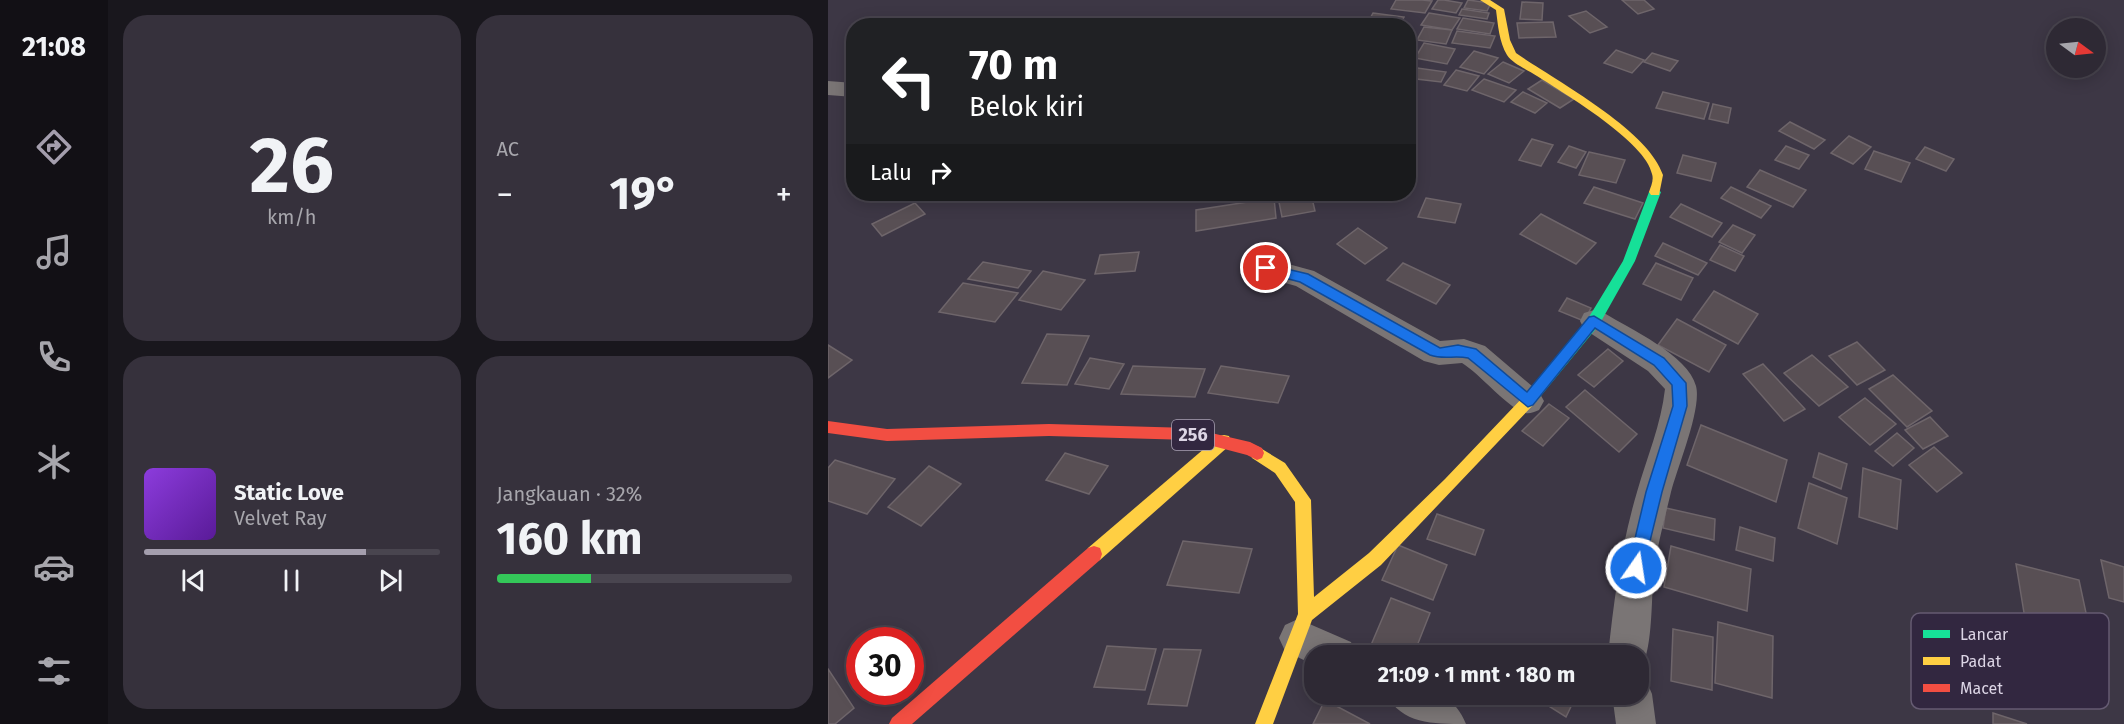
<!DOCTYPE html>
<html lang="id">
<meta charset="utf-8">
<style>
body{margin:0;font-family:"Fira Sans",sans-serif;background:#36313c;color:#f1f3f6;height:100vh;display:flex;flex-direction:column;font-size:22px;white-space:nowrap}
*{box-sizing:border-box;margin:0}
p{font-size:20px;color:#a7a6ac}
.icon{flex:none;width:33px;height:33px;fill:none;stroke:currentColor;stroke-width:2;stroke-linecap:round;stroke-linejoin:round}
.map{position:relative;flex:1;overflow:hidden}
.sheet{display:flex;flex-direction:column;gap:15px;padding:15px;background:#19171d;width:720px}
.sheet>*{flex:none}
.top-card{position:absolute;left:18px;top:18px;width:570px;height:183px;border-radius:24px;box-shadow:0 3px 15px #0003,0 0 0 2px #49454f;background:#202124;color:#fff;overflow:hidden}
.needle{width:39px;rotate:105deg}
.controls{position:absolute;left:1218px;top:18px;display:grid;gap:12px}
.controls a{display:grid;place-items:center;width:60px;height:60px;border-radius:50%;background:#2e2934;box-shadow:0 3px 15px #0003,0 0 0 2px #49454f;font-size:30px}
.speed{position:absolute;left:18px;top:627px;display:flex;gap:12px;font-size:30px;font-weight:700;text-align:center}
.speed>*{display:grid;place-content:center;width:78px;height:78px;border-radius:50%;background:#2e2934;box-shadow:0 3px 15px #0003,0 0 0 2px #49454f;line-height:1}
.speed .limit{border:9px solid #d22;background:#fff;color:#111}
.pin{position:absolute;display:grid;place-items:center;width:51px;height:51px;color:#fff;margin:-26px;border:3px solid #fff;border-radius:50%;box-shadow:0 2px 6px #0007}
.me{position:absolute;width:66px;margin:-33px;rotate:13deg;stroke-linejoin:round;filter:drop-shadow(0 0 4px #0008)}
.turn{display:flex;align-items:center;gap:21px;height:126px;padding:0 24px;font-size:27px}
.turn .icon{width:78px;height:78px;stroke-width:2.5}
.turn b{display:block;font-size:42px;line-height:51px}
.then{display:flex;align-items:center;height:57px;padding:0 24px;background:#0003;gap:12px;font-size:22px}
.big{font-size:45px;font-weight:700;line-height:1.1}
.sheet .card{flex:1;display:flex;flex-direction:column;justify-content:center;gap:9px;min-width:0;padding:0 21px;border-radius:24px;background:#36313c}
.sheet .dial{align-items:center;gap:0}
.dial b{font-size:78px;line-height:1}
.song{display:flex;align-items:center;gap:18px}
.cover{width:72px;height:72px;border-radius:9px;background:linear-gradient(135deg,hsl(270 70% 55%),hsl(270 70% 35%))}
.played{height:6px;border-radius:3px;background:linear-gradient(90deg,#a49ead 75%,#49454f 75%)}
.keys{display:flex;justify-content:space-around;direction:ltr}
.heat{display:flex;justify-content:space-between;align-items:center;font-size:33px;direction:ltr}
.charge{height:9px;border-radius:4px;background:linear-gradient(90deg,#34c759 32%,#49454f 0)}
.sheet .tiles{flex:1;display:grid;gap:15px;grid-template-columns:repeat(2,1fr)}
.trip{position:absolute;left:476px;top:645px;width:345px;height:60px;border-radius:24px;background:#2e2934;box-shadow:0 3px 15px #0003,0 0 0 2px #49454f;font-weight:700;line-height:60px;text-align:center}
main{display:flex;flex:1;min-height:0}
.tabs{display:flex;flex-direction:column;width:108px;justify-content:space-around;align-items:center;background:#121015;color:#a7a6ac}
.tabs .icon{width:42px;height:42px}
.tabs .active{color:#a49ead}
.tabs b{font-size:27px;color:#f1f3f6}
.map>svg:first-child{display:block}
.building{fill:#584f54;stroke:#6e656a;stroke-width:1.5}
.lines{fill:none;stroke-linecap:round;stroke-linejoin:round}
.street{fill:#7a7575;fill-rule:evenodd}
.fast{fill:#16e098;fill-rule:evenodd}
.slow{fill:#ffcf43;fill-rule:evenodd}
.jam{fill:#f24e42;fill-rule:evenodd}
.route{fill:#1a73e8;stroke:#114b97;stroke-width:1.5}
.labels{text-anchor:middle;stroke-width:5;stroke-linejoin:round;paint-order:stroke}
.shield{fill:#322740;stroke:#a9a1b4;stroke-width:1.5}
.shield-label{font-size:18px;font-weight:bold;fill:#dcd5e5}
.key{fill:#322740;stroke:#655b72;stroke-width:1.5}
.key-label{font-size:16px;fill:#dcd5e5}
</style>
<main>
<nav class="tabs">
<b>21:08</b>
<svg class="icon active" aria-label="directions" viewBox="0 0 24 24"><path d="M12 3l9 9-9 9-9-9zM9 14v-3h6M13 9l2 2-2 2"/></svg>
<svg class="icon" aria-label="music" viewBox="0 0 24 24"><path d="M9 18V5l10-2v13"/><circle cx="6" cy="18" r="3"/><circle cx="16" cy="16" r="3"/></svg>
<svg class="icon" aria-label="phone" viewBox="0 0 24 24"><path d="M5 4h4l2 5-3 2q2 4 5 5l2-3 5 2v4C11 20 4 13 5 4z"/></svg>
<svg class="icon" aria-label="climate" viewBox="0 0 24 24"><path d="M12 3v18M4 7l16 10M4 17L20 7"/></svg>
<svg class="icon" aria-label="car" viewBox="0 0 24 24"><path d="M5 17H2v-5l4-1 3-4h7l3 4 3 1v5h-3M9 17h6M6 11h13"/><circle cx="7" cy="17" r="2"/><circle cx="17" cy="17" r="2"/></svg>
<svg class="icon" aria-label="filters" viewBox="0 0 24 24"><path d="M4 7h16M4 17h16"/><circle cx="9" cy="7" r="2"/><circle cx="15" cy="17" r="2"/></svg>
</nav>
<section class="sheet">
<div class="tiles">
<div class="card dial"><b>26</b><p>km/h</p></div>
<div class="card"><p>AC</p>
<div class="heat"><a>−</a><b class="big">19°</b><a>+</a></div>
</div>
<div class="card">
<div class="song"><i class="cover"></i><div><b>Static Love</b><p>Velvet Ray</p></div></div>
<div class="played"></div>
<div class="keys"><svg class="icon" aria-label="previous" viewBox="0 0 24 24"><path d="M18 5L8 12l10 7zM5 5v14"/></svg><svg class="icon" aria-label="pause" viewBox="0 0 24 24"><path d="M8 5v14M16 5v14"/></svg><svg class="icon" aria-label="next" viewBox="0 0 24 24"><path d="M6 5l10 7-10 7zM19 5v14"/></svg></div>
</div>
<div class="card"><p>Jangkauan · 32%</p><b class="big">160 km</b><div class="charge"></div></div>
</div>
</section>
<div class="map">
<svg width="1296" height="724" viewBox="0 0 1296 724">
<rect width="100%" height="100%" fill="#3d3745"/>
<!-- building -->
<g class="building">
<path d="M568,0h26l10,1 -7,12 -34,-4z"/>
<path d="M610,0h6l18,3 -6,10 -24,-4z"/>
<path d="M640,0l23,3 -4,8 -23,-3z"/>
<path d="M794,0h22l10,9 -16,5z"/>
<path d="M694,2l21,1 -1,17 -22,-1z"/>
<path d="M634,9l27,4 -2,6 -28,-4z"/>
<path d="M758,11l21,16 -17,6 -21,-17z"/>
<path d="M545,13l31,4 -5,9h-33z"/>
<path d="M601,13l31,5 -8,12 -31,-5z"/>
<path d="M635,18l31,5 -4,11 -33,-5z"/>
<path d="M725,22l3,15 -37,1 -2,-15z"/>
<path d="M596,27l28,3 -6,14 -29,-4z"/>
<path d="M629,31l38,5 -5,12 -38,-5z"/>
<path d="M596,43l31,6 -8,15 -32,-6z"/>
<path d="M788,50l28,10 -12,13 -28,-10z"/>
<path d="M646,51l24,7 -14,16 -24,-7z"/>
<path d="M824,53l26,8 -8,10 -26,-9z"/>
<path d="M675,62l21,9 -15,12 -21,-9z"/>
<path d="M582,67l36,5 -5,10 -33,-4z"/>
<path d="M628,70l23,6 -12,15 -23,-6z"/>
<path d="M656,79l32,11 -12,12 -32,-12z"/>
<path d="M714,80l32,19 -14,9 -32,-19z"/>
<path d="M695,92l24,11 -12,10 -24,-11z"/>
<path d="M835,92l46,11 -5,16 -48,-11z"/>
<path d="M885,104l18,4 -3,15 -19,-4z"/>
<path d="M962,122l35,18 -11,9 -35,-18z"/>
<path d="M1021,136l22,11 -18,17 -22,-11z"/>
<path d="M704,139l21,6 -12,21 -22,-6z"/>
<path d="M741,146l17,6 -10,16 -18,-6z"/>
<path d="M958,146l23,9 -10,14 -24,-9z"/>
<path d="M1097,147l29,12 -8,12 -30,-12z"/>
<path d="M1046,151l36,12 -9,19 -36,-13z"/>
<path d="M761,152l36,8 -9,23 -37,-8z"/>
<path d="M855,155l33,8 -5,18 -34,-8z"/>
<path d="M932,170l46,20 -13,17 -46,-20z"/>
<path d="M766,187l49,16 -8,16 -51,-16z"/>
<path d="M903,187l40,19 -10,12 -40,-20z"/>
<path d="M467,194h16l4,17 -33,6 -4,-20z"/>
<path d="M446,198l2,20 -80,13v-21z"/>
<path d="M598,198l35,6 -6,19 -37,-6z"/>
<path d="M87,203l10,11 -43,22 -10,-12z"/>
<path d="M853,204l41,19 -10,14 -42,-20z"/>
<path d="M713,214l55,29 -20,21 -56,-30z"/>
<path d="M905,225l22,10 -13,18 -23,-11z"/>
<path d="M530,228l29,20 -22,16 -28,-20z"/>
<path d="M835,243l44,20 -9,12 -43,-19z"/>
<path d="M892,245l24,11 -9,15 -25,-11z"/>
<path d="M311,252l-4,19 -40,3 5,-19z"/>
<path d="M155,262l48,9 -13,17 -50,-9z"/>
<path d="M575,263l47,22 -14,19 -49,-24z"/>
<path d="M828,263l37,15 -12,22 -38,-16z"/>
<path d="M215,271l42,9 -24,30 -42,-10z"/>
<path d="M135,283l55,10 -23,29 -56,-10z"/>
<path d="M886,291l44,23 -20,30 -45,-24z"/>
<path d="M739,298l24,10 -7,13 -25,-10z"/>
<path d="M849,319l49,26 -17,27 -51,-27z"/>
<path d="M219,334l42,2 -22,49 -45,-2z"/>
<path d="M1029,342l28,28 -28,15 -28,-29z"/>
<path d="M0,345l24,15 -24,18z"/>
<path d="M780,349l15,12 -29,26 -16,-12z"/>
<path d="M984,355l36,32 -29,19 -35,-33z"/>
<path d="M262,358l34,6 -15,25 -34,-5z"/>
<path d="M935,364l42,45 -21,12 -41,-47z"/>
<path d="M305,366l72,3 -10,28 -74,-3z"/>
<path d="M393,366l68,10 -11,27 -70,-10z"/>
<path d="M1065,375l39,36 -25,16 -38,-38z"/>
<path d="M757,390l52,44 -18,18 -53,-45z"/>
<path d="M1037,398l31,26 -26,21 -31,-28z"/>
<path d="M721,404l20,14 -26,28 -21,-15z"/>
<path d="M1102,417l18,19 -25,13 -18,-19z"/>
<path d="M873,425l86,35 -11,42 -89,-37z"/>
<path d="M1069,433l17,15 -21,18 -18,-15z"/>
<path d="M1106,447l28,26 -25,19 -28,-27z"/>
<path d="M237,453l43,13 -19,28 -43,-14z"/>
<path d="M991,453l28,11 -6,25 -28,-12z"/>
<path d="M7,460l60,19 -28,35 -39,-13v-33z"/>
<path d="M101,466l32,18 -40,42 -33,-19z"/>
<path d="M1035,468l38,12 -4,49 -38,-12z"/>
<path d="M981,483l38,15 -10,46 -39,-16z"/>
<path d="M838,508l49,11 -1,21 -51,-12z"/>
<path d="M609,514l47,16 -9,25 -48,-16z"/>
<path d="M912,527l35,11 -2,23 -37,-11z"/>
<path d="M355,541l69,8 -13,44 -72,-8z"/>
<path d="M570,545l49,20 -14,35 -51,-20z"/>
<path d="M843,546l80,23 -4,42 -83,-24z"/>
<path d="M1273,560l23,7v35l-15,-4z"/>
<path d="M1188,564l63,16 13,61 -66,-16z"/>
<path d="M563,598l39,15 -17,43h-17l-25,-11z"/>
<path d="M890,622l55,14 -1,62 -57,-15z"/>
<path d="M845,629l40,8 -1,53 -41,-9z"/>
<path d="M279,646l49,3 -11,41 -51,-3z"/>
<path d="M336,649l37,1 -14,56 -39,-2z"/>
<path d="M0,669l26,39 -19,16h-7z"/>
<path d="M724,694h25l-11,23 -19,-12z"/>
<path d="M497,700l45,24h-57z"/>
<path d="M1165,713l34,11h-34z"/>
</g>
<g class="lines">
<!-- street -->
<g class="street">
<path d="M0,81l26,2v14l-26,-2z"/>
<path d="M438,258l48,13 126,70 24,-2 21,7 54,46 5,9 -5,9c-5,2 -9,4 -14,3 -15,-3 -46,-40 -63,-50l-23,2 -15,-4 -128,-75 -40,-11 -4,-7 4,-7z"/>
<path d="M766,310l10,3c26,16 84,42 92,73 6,23 -19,82 -25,106 -6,25 -13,51 -17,77 -3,21 0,89 -16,102v-15h-30c6,-57 13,-110 29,-164 10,-35 24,-67 28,-103l-17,-18 -64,-42 -4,-8 4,-8z"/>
<path d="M470,619l53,23 5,14h-42v9l-29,-14 -6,-13 6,-13z"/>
<path d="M810,677l8,3 6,14 4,30h-40l-4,-30h26z"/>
<path d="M558,694c35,0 65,-8 80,30 -34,0 -64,0 -80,-30z"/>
</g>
<!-- fast -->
<path class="fast" d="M827,188l6,4 -26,69 -36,64 -64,78 -5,2 -5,-2 -2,-4 2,-4 64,-78 34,-56 26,-69z"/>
<!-- slow -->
<g class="slow">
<path d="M652,0h10l14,9 6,31 6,13c39,27 133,77 147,122l-4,20h-8l-2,-3c2,-6 5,-12 3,-18 -6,-32 -87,-80 -115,-98 -9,-6 -24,-12 -30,-21 -8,-13 -9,-30 -11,-45z"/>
<path d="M702,393l5,2 2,4 -2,4 -154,162 -69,55 -39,104h-18l43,-110 -3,-112 -20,-29 -23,-15 -2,-5 2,-5 5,-2 28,17 26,37 3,97 55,-44 76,-74 80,-84z"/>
<path d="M396,435l5,1 2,5 -2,5 -129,114 -6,2 -6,-2 -2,-6 2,-6 131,-112z"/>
</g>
<!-- jam -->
<g class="jam">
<path d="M0,421l59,8 162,-5 141,4 60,14 12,6 2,5 -2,5 -5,2 -10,-5 -57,-15 -141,-4 -162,5 -59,-8z"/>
<path d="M266,546l6,2 2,6 -2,6 -188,164h-23l3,-6 196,-170z"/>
</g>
</g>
<!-- route -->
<path class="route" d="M438,264l42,10 132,74 18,-3 18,4 51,43 62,-75 5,-1 70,42 22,25 1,23 -25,86 -20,82 -6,2 -5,-2 -3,-6 18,-76 27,-86 -1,-21 -18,-20 -59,-37 -62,77 -5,2 -60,-49c-14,-3 -24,2 -38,-3l-130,-73 -38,-10 -2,-4 2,-3z"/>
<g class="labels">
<!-- shield labels -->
<rect class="shield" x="344" y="420" width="42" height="30" rx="4.5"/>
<g class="shield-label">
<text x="365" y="441">256</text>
</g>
</g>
<!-- legend -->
<rect x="1083" y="613" width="198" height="96" rx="9" class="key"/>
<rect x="1095" y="630" width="27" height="8" fill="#16e098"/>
<rect x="1095" y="657" width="27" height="8" fill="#ffcf43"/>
<rect x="1095" y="684" width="27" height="8" fill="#f24e42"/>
<g class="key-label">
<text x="1132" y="640">Lancar</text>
<text x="1132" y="667">Padat</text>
<text x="1132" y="694">Macet</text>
</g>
</svg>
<div class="controls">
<a><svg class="needle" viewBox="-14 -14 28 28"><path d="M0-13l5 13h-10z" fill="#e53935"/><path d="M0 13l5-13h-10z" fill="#a7a6ac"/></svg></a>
</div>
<div class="speed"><div class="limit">30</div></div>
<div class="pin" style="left:438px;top:268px;background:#d93025"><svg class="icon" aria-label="arrive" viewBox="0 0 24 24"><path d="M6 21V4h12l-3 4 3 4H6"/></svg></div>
<svg class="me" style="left:808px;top:568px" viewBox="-20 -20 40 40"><circle r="17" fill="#1a73e8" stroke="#fff" stroke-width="3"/><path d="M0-11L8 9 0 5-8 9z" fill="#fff"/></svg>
<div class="trip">21:09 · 1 mnt · 180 m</div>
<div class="top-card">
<div class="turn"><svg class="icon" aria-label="left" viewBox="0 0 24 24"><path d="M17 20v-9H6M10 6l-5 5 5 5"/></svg><div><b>70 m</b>Belok kiri</div></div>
<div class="then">Lalu<svg class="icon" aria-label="right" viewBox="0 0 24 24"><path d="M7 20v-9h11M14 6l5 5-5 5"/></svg></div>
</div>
</div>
</main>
